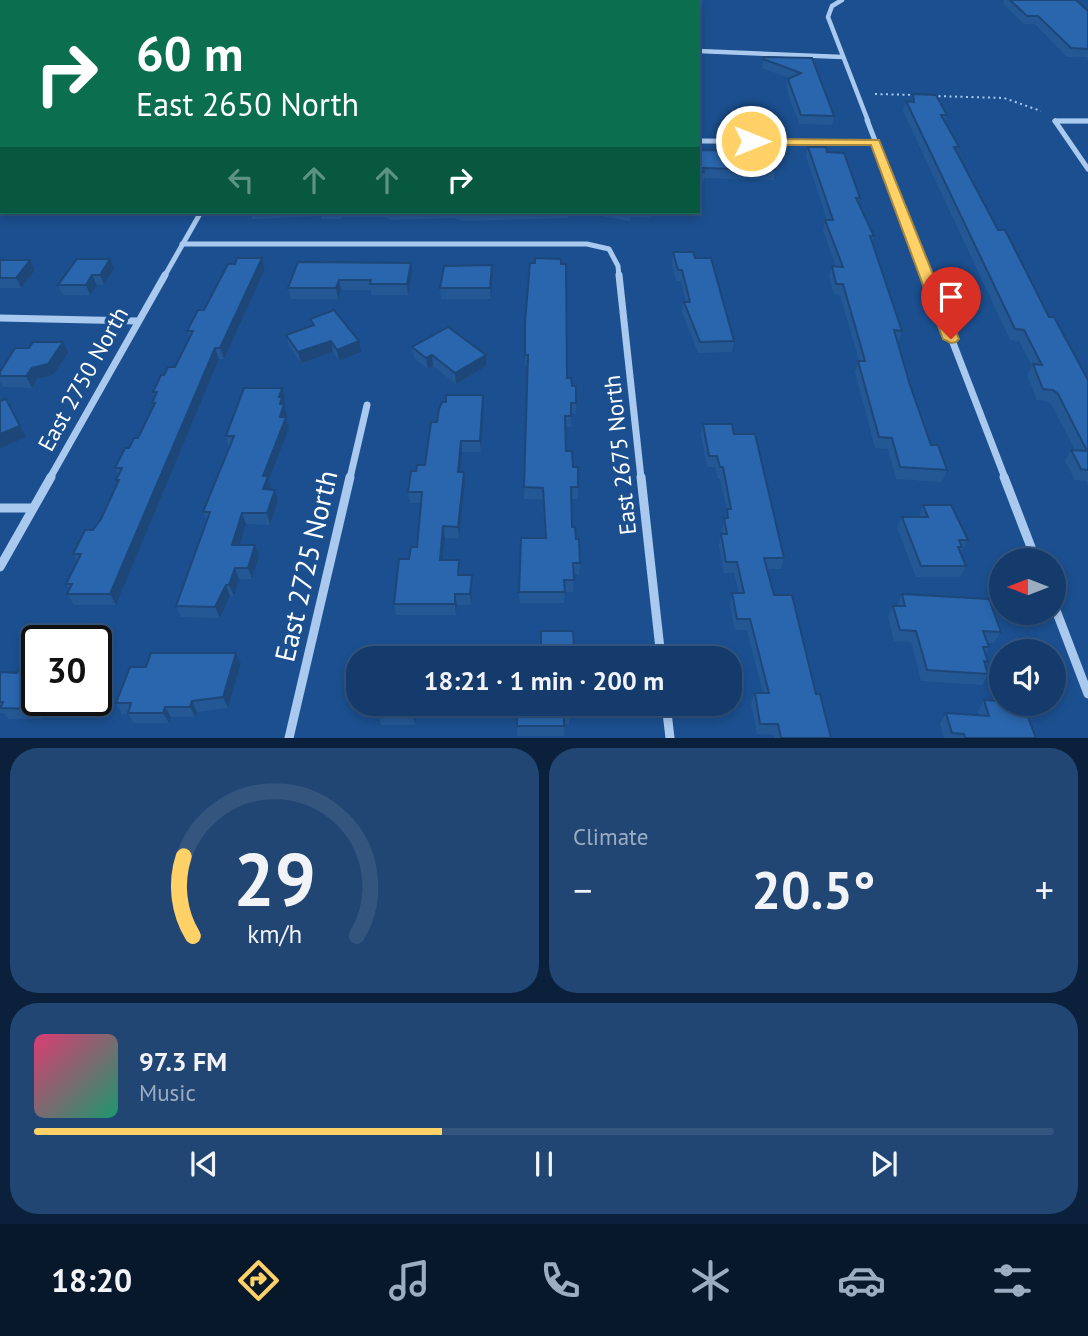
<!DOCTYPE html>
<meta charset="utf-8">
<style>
body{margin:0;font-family:"PT Sans",sans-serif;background:#214673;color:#f1f3f6;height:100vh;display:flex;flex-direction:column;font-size:26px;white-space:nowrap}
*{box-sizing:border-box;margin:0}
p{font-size:23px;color:#9dadc1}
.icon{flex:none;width:38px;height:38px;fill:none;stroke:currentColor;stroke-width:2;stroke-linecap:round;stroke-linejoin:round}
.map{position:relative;height:738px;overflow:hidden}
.panel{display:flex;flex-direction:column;gap:10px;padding:10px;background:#0b203b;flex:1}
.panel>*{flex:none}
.hud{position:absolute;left:0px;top:0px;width:700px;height:214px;box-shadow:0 4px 10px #0003,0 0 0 2px #33557e;background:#0b6e4f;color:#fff;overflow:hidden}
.needle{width:46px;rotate:270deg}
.tools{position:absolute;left:989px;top:548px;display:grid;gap:14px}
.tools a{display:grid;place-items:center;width:77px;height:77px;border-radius:50%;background:#143b6b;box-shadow:0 4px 10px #0003,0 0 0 2px #33557e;font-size:35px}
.speed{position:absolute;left:21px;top:625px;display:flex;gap:14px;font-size:35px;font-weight:700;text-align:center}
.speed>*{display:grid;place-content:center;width:91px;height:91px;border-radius:50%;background:#143b6b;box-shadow:0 4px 10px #0003,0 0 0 2px #33557e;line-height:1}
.speed .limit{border:4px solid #111;border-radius:10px;background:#fff;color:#111}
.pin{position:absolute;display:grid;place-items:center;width:60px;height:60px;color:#fff;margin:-72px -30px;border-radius:50% 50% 50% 0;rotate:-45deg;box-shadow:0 0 7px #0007}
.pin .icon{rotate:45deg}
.me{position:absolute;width:77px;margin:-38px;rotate:90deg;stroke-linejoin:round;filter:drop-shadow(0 0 5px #0008)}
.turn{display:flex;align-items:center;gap:24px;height:147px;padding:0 21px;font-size:32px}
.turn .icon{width:91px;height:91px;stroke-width:2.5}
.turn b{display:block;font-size:49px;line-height:60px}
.lanes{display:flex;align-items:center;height:66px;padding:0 21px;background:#0003;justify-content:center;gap:35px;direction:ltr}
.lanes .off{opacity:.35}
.big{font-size:52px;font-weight:700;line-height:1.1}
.panel .card{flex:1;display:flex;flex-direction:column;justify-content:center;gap:10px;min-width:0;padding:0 24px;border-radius:28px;background:#214673}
.panel .dial{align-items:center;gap:0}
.dial svg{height:182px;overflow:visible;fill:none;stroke:#33557e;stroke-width:7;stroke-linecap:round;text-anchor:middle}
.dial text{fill:#f1f3f6;stroke:none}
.song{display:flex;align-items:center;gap:21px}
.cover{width:84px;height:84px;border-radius:10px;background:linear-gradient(135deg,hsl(340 70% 55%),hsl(160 70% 35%))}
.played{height:7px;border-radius:4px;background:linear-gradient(90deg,#ffd166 40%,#33557e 40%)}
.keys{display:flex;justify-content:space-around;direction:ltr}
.heat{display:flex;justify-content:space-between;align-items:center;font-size:38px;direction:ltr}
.panel .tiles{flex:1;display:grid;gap:10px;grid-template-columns:1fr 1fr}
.card:last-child{grid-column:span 2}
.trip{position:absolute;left:346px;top:646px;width:396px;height:70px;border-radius:28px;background:#143b6b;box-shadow:0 4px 10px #0003,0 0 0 2px #33557e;font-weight:700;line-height:70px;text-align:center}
.dock{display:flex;height:112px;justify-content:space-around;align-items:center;background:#08182b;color:#9dadc1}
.dock .icon{width:49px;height:49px}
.dock .selected{color:#ffd166}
.dock b{font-size:32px;color:#f1f3f6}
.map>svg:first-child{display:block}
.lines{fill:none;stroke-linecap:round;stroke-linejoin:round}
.canal{fill:#123a6d;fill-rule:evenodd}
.path{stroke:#a9c9ee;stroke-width:2;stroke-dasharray:2 3.5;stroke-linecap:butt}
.minor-far3{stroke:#a9c9ee;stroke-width:4.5}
.minor-far2{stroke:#a9c9ee;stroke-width:5}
.minor-far1{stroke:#a9c9ee;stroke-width:7}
.minor{stroke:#a9c9ee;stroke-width:9}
.wall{fill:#245895}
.shaded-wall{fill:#1d4779}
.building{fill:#2a66ad;stroke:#1d4779;stroke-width:2}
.route{fill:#ffd166;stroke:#a68842;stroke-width:2}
.labels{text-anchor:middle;stroke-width:7;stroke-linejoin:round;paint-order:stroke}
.street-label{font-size:23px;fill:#fff;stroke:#1b4f8f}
.near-street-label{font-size:28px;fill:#fff;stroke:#1b4f8f}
</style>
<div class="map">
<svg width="1088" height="738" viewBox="0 0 1088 738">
<rect width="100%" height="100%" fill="#1b4f8f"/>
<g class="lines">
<!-- canal -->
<path class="canal" d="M652,0h23l-24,2z"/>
<!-- path -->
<g class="path">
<path d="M672,2l10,-2"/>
<path d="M875,94l40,1"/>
<path d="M933,96l71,2 37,13"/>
</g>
<!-- minor-far3 -->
<g class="minor-far3">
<path d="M842,0l-10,6 -4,11 40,104"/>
<path d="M698,51l145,6"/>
<path d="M1055,121h33"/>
</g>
<!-- minor-far2 -->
<g class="minor-far2">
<path d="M867,120l61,157"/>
<path d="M1055,121l33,48"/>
<path d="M1055,121h33"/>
<path d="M698,141l177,1"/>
<path d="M182,244h405l22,5 9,17 1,11"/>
<path d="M164,277l37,-65"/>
</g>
<!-- minor-far1 -->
<g class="minor-far1">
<path d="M619,275l22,203"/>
<path d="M927,275l78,203"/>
<path d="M0,318l138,3"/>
<path d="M50,478l115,-203"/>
<path d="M350,478l17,-73"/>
</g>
<!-- minor -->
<g class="minor">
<path d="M641,477l20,181"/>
<path d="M1004,477l32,83"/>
<path d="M0,508h32"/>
<path d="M0,567l51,-90"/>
<path d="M1054,605l34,89"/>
<path d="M666,704l4,34"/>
<path d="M289,738l61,-261"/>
</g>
</g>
<!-- wall -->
<g class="wall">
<path d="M28,0h222l-1,2h-200z"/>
<path d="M1004,0h72l12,11v49l-2,-3h-19l-32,-33h-11l-21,-20z"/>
<path d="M764,57l48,1 22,58 -2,9 -33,-1 -13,-36 2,-9 1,-1 -27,-10z"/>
<path d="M913,94l34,21 -2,7 14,25 -2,5 41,78 90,150v105l-2,-4 -11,-1 -10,-19 6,-11h4l-23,-44 -5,-5 -10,-1 -10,-25 5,-9 -13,-25 -9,-1 -107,-229 3,-10 5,1z"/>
<path d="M808,147l19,5 33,46 -2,5 16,33 -2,6 30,89 -4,11 12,43 21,60 16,25 -5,12 -46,-3 -8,-30 -13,-1 -20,-76 4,-11 -19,-66 -6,-1 -5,-17 3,-11 4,1 -13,-37 2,-10h2l-21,-64z"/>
<path d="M698,150l77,20 -1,10 -70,-2 -1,4h-5z"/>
<path d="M250,212h326v4h-8v2l-106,3 -7,-3 -63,2 -8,-3h-42l-1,2h-19l-1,-3 -69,3z"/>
<path d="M601,212h55l-1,2h-3l-1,4 -20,-1 -1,4 -29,-5z"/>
<path d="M673,252l22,6 39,83 -2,11 -34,1 -16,-41 2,-10h2l-5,-21h-5l-4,-18z"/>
<path d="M262,258l3,11 -41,90h-5l-103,246h-42l-7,-11 3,-5 -4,-5 11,-23 -4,-7 20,-24 8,-11 17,-36 -2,-3 2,-4 -3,-8 14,-20 9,-10 15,-31 -1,-4 3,-6 -2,-5 11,-17 11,-8 15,-29 -3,-7 17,-21 31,-46z"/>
<path d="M77,259l37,10 -10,16h-7l-7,10h-27l-5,-10z"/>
<path d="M0,260h30l5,10 -14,18h-21z"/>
<path d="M298,262l114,12 -4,21h-37v-5h-30l-3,9h-47l-3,-11z"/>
<path d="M493,275l-2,24h-50l-1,-11z"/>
<path d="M310,319l51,33 -22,9 -6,-9 -32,11 -12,-17 -3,-11 25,-9z"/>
<path d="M525,323l42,55 5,8h4v28h-5v13h-6l1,24 7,16 5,20v12h-7l1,28 4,12 4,24 -1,11h-5l-1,18h-8l-1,11h-44l-1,-11 26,-54 -2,-39h-19l4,-133h-3z"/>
<path d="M412,347l74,19 -30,18 -23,-18 -5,3 -14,-11z"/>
<path d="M68,353l-15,22 -16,4 -5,9 -29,-1 -3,-6v-9z"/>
<path d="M285,399l-1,5 3,11 -1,3 3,10 -20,52 2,7 -1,3 8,11 -8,24 -24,-1 -7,21 20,11 -7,23h-13l-5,17h-4l-10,22 -39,-1 -5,-11 31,-84 -4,-10 26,-65 -3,-11z"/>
<path d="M484,406l-3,46h-19l-2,20h4l1,12 -6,54h-14l-3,22 18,11v4h12v11l-1,19h-14l-1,10h-60l-2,-11 15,-45 8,-12 4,-44h-11l-2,-11 8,-21 9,-6 12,-43z"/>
<path d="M703,424l31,10 50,124 -3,11h-14l7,26 42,99 15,44h-56v-3l-18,-1 -6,-30 4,-11h8l-16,-63h-12l-5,-25 2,-12h7l-5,-20h-10l-5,-27 2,-12h2l-1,-4 5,-20 -7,-31h-2l-3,-12h-8l-6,-32z"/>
<path d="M923,505l45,35 -6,11h-2l6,15 -6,11h-44l-19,-49 5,-11h17z"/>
<path d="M902,594l99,38 -7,11h-7l2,4 -4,6 3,9 -2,4 2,8 -6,11 -61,-4 -10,-39 -17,-1 -6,-24 5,-11h4z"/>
<path d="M241,664l-13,44 -31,4 -2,5h-24l-2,6h-35l-6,-9h-6l-6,-11z"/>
<path d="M0,675l37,25h53l-2,5h-13l-4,9h-26l-2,5h-35l-4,-6h-4z"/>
<path d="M984,700l52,38h-92l-4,-14 6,-11 33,2 -1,-4z"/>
<path d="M361,704h111v4h-15v4h-16v5h-25l-1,8h-34l-2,-8h-16l-3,-11z"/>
<path d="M517,704h57l-1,6h-4v14h-5v12h-47z"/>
</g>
<!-- shaded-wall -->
<g class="shaded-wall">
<path d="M2,85v10h-2v-9z"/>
<path d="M262,258l3,11 -41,90 -4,-11z"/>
<path d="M110,259l4,10 -10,16 -4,-10z"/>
<path d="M30,260l5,10 -14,18 -5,-10z"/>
<path d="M411,263l1,11 -4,21 -1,-11z"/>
<path d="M492,265l1,10 -2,24 -1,-11z"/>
<path d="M92,275l5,10 -7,10 -4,-10z"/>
<path d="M339,280l2,10 -3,9 -2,-11z"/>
<path d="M331,341l2,11 -32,11 -3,-11z"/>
<path d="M359,341l2,11 -22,9 -2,-11z"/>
<path d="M63,342l5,11 -15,22 -16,4 -5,9 -6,-12 6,-8z"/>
<path d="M215,348l4,11 -103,246 -6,-11z"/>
<path d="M432,355l1,11 -5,3 -2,-11z"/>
<path d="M486,355v11l-30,18 -1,-11z"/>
<path d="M282,388l3,11 -1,4 3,12 -1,3 3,10 -20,52 2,7 -4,14 -4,-12v-13l17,-59 -1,-20z"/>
<path d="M483,395l1,11 -3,46 -1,-11z"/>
<path d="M12,410l14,27 -26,11v-14z"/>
<path d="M461,441l1,11 -3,32 -1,-12z"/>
<path d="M464,472l1,12 -6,54 -1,-11z"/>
<path d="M275,490l3,11 -8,24 -3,-12z"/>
<path d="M242,513l4,11 -10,32 -4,-11z"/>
<path d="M443,526l2,12 -4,33 -1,-11z"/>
<path d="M255,545l4,11 -7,23 -4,-11z"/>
<path d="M235,568l4,11 -5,17 -5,-11z"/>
<path d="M472,575v11l-1,19 -1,-11z"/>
<path d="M226,585l4,11 -10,22 -5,-11z"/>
<path d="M455,594l2,11 -1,10 -1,-11z"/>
<path d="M101,649l6,11 -11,25v-26z"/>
<path d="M236,653l5,11 -13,44 -5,-11z"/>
<path d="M65,700h7l3,5 -4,9 -8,-10z"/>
<path d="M192,701l5,11 -2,5 -5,-10z"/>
<path d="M37,703l8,11 -2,5 -8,-10z"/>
<path d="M414,706l2,11 -1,8 -2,-11z"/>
<path d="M165,707l6,10 -2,6 -6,-10z"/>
</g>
<!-- building -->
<g class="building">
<path d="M118,0h124l-1,2h-123z"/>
<path d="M1010,0h66l12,11v38l-17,-1 -33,-32h-11z"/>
<path d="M0,23h2v62l-2,1z"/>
<path d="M764,57l48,1 22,58 -33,-1 -13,-36 13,-6 -38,-14z"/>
<path d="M913,94l23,1 11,20h-6l18,32h-5l44,83h7l44,87h5l34,63v90l-7,-1 -10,-19 16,1 -29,-57 -5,-4 -10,-1 -10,-25 9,1 -18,-35 -9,-1 -109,-228 8,1z"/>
<path d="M808,147h18l1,5 17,1 16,45h-4l18,38h-4l32,95 -8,-1 16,55 21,60h7l9,25 -47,-3 -8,-29 -13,-1 -21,-76h7l-22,-77h-7l-4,-18 11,1 -18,-47h8z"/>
<path d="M698,150l63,1 7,1 7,18 -72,-2 1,4h-6z"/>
<path d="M673,252h20l2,6h16l23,83 -34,1 -16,-40h6l-8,-32h-4z"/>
<path d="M237,258h25l-42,90h-5l-105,246h-43l5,-10h-6l15,-30h-8l12,-24h8l8,-11 18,-39h-3l6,-12h-7l10,-20h4l5,-10h4l17,-35h-3l5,-11h-4l8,-17h3l4,-8h7l18,-36h-6l11,-21h6l24,-46h7z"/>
<path d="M535,258l26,1v5h5l1,114h4l1,8h4v17h-5v13h-6l1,35h6l1,16h5v20h-7l1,40h3l1,12h3l1,24h-7l1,17h-10l1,12h-46l2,-54h25l-3,-50 -19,-1 4,-132h-3v-32l5,-60h5z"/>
<path d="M77,259h33l-10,16h-8l-6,10h-28z"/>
<path d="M0,260h30l-14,18h-16z"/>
<path d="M298,262l113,1 -4,21h-37l1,-4h-32l-3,8h-48z"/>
<path d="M492,265l-2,23h-50l4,-22z"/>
<path d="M334,310l25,31 -22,9 -6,-9 -33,11 -12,-17 28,-10 -4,-6z"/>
<path d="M448,327l38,28 -31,18 -23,-18 -6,3 -14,-11z"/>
<path d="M33,342h30l-15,22 -16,4 -6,8h-26v-4l15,-24h14z"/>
<path d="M244,388h38l-3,9h3l-2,7h4l-4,13h6l-23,59h5l-5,13 12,1 -8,23h-25l-10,32h23l-7,23h-13l-6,17h-3l-11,22 -39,-1 34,-94h-7l31,-76h-8z"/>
<path d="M446,395h37l-3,46h-19l-3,31h6l-6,55 -15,-1 -3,34h19l-1,15h14l-2,19h-15v10h-61l5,-45h10l2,-12h6l5,-55h-14l3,-21h5l1,-6h8l6,-43h6l2,-13 3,-7h4z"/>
<path d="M6,399l14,27 -20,8v-33z"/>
<path d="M703,424h29l2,10h21l29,124h-20l10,37h18l24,99h4l11,44h-50l-3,-14h-18l-5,-31h14l-19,-74h-13l-5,-26h12l-7,-31h-11l-5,-28h6l-3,-16h4l-1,-9h4l-8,-42h-3l-3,-11h-8z"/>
<path d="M923,505h28l17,35h-9l3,7h-4l8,19h-45l-19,-49h26z"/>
<path d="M902,594l87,5 12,33 -18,-1 6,16h-6l5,15 -4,-1 4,13 -61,-4 -11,-39 -16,-1 -7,-24h12z"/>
<path d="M541,631h32l1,16h8v11h-64v-11l23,-1z"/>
<path d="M29,649h8v51h28l-2,4 -26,-1 -2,6 -35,-1 3,-6h-3v-27l1,-3 16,1z"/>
<path d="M96,649h5l-5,10z"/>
<path d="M402,649h21l-1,5h51v4h-87l1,-5h15z"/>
<path d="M151,653h85l-13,44 -31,4 -2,6h-25l-2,6h-35l3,-10h-15l14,-36h16z"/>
<path d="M984,700l17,1v3h22l13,34h-71l-1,-4 -12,-1 -6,-20 43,3z"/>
<path d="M361,704h79l-1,2h-25l-1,8h-34l1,-8h-20z"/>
<path d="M517,704h52v9h-5v13h-47z"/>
</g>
<!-- route -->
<path class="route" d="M747,139l132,1 80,199 -3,3 -5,1 -8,-4 -72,-194h-120l-4,-1z"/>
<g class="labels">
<!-- street labels -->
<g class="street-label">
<text transform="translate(83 379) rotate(-61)" y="8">East 2750 North</text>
<text transform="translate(620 455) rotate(-96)" y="8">East 2675 North</text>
</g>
<!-- near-street labels -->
<g class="near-street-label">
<text transform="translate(306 566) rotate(-77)" y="10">East 2725 North</text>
</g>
</g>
</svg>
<div class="tools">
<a><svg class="needle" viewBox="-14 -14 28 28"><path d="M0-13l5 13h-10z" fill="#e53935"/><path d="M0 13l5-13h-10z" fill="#9dadc1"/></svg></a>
<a><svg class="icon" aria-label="sound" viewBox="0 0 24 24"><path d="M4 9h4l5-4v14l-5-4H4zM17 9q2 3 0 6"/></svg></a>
</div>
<div class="speed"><div class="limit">30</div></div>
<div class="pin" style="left:951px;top:339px;background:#d93025"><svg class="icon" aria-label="arrive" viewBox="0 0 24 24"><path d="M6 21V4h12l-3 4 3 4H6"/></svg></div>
<svg class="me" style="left:751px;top:141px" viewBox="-20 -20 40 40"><circle r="17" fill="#ffd166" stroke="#fff" stroke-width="3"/><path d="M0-11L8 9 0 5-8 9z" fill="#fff"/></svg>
<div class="trip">18:21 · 1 min · 200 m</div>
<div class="hud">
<div class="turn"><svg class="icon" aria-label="right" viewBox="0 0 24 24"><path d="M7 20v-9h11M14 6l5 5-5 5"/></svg><div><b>60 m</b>East 2650 North</div></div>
<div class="lanes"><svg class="icon off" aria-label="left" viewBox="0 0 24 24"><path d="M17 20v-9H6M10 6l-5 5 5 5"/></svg><svg class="icon off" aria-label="ahead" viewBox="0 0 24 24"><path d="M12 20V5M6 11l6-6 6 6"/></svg><svg class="icon off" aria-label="ahead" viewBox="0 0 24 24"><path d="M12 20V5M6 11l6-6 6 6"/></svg><svg class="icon" aria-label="right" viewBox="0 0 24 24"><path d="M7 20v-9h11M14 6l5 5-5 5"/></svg></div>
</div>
</div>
<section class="panel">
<div class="tiles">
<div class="card dial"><svg viewBox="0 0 100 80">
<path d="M14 69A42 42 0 1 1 86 69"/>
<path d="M14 69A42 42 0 0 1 10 34" stroke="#ffd166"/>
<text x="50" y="56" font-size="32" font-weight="700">29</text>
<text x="50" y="72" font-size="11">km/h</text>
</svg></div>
<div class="card"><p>Climate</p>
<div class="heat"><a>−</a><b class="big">20.5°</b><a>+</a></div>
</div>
<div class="card">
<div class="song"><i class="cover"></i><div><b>97.3 FM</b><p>Music</p></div></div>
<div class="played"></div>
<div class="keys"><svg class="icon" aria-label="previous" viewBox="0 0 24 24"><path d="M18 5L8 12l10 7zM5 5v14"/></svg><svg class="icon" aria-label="pause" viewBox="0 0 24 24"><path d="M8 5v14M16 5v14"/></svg><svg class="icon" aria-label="next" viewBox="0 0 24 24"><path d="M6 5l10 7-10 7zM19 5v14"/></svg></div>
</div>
</div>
</section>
<nav class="dock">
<b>18:20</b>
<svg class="icon selected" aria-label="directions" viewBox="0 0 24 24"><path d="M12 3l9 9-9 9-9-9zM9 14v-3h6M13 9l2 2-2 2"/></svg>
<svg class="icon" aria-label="music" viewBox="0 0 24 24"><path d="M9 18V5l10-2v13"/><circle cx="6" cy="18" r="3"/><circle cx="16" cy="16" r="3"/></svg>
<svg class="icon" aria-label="phone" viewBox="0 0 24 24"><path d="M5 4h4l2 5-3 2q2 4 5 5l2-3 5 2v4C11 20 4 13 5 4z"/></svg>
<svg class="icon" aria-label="climate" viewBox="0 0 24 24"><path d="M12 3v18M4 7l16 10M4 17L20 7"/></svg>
<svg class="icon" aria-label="car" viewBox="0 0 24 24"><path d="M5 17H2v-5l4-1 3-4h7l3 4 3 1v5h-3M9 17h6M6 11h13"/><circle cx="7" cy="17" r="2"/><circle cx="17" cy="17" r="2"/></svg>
<svg class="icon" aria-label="filters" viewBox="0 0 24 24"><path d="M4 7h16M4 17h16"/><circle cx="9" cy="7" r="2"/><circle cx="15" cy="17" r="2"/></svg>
</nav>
